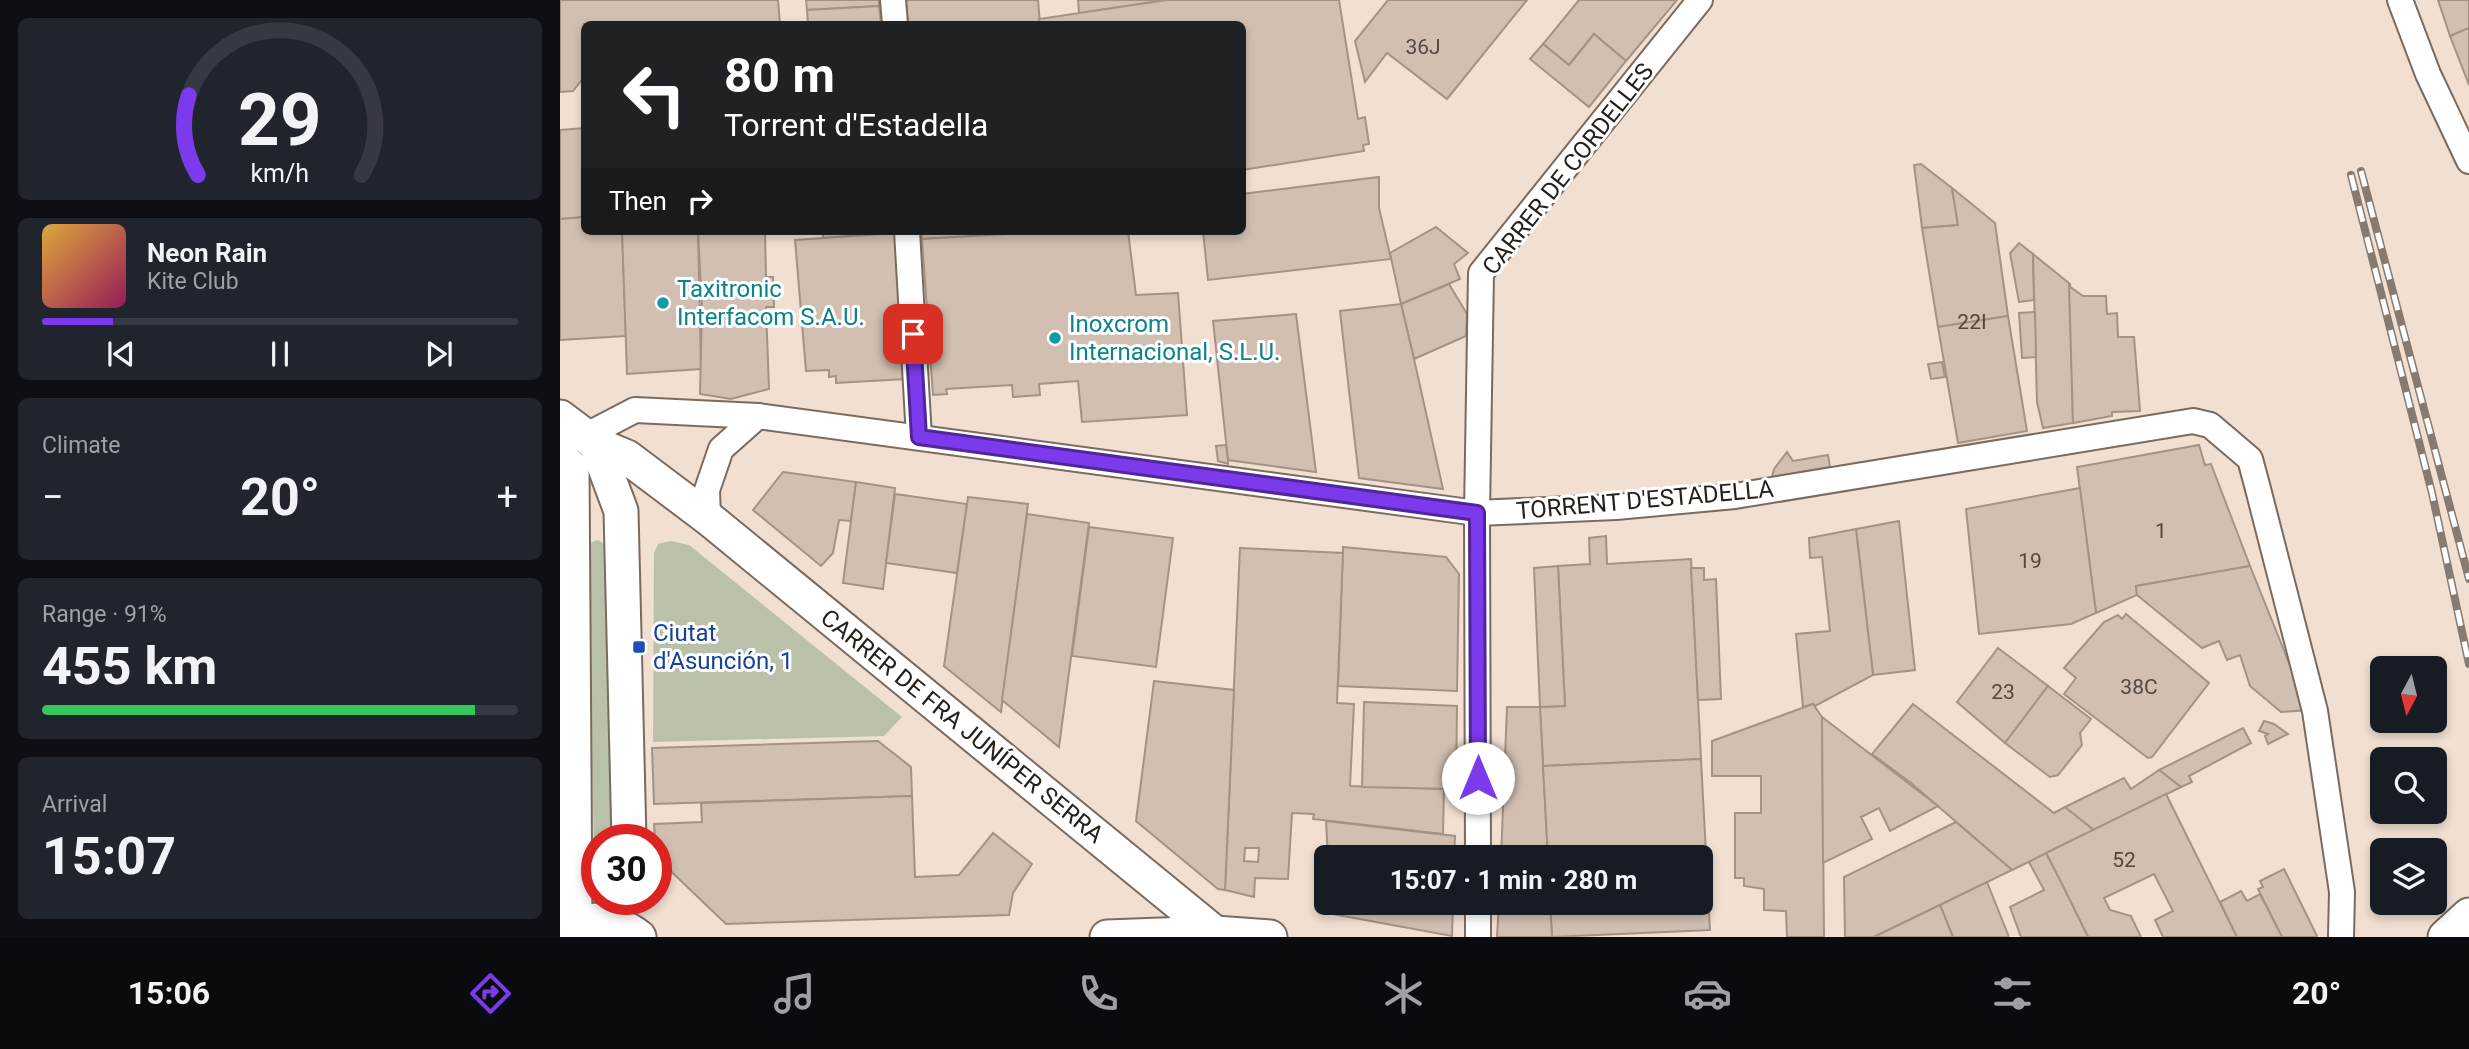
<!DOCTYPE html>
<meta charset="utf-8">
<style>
body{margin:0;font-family:Roboto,sans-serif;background:#20242c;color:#f1f3f6;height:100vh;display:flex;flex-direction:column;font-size:26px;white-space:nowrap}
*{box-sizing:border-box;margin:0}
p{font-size:23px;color:#9ea1a6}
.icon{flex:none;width:38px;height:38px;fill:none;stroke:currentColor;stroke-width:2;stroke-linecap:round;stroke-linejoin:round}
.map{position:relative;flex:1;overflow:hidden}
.side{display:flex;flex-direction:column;gap:18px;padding:18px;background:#0d0f14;width:560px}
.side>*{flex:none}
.hud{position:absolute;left:21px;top:21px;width:665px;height:214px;border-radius:10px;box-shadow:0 4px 10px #0003;background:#202124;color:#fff;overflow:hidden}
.needle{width:46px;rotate:187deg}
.tools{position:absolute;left:1810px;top:656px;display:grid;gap:14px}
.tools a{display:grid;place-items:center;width:77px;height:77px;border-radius:10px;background:#171b24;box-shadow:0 4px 10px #0003;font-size:35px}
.speed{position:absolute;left:21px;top:824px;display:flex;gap:14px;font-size:35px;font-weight:700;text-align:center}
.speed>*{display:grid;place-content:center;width:91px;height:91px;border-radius:50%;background:#171b24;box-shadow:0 4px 10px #0003;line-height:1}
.speed .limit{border:10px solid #d22;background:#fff;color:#111}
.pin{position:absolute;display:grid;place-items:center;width:60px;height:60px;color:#fff;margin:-30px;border-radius:14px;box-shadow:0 4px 10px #0006}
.me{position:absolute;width:77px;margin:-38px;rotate:0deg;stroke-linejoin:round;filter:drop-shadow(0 0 5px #0008)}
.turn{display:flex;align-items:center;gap:24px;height:147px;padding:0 28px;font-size:32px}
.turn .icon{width:91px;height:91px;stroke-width:2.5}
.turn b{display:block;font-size:49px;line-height:60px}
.then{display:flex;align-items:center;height:66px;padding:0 28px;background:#0003;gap:14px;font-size:26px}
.big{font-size:52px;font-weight:700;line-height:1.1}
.side .tile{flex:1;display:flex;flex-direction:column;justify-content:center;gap:10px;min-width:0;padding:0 24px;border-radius:10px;background:#20242c}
.side .dial{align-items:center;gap:0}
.dial svg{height:182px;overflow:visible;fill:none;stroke:#363941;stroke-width:7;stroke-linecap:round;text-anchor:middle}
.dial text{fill:#f1f3f6;stroke:none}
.song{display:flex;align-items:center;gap:21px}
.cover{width:84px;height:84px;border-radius:10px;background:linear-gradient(135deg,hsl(40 70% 55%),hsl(330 70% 35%))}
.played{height:7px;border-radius:4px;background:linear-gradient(90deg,#7c3aed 15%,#363941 15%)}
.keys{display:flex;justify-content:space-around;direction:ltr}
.heat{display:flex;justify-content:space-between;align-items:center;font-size:38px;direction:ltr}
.charge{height:10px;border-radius:5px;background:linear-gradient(90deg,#34c759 91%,#363941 0)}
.trip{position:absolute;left:754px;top:845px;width:399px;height:70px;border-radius:10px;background:#171b24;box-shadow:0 4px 10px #0003;font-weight:700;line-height:70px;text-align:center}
.menu{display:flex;height:112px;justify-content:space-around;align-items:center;background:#090b0e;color:#9ea1a6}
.menu .icon{width:49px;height:49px}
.menu .current{color:#7c3aed}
.menu b{font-size:32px;color:#f1f3f6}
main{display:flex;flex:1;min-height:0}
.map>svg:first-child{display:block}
.green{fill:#b9c1ab}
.building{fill:#d1bfb2;stroke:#a39386;stroke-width:2;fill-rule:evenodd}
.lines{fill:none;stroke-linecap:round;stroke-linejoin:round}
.street-casing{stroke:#7b6b5f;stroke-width:28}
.secondary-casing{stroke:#7b6b5f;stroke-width:37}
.street{stroke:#fff;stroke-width:24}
.secondary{stroke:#fff;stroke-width:33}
.rail-casing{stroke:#867a71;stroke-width:8}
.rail{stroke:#fff;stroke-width:5;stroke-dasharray:16;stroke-linecap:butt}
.route-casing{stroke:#51269a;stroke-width:18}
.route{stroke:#7c3aed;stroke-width:12}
.culture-dot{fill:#0f9aa8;stroke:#fff;stroke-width:2.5}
.transit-dot{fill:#1a4fb4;stroke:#fff;stroke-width:2.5}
.labels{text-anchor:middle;stroke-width:6;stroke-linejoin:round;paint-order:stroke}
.number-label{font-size:21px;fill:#514841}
.street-label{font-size:24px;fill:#26201b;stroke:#fff}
.culture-label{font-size:24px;fill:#0d838f;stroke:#fff;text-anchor:start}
.transit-label{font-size:24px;fill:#164399;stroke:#fff;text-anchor:start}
</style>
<main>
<section class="side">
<div class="tile dial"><svg viewBox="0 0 100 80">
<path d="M14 69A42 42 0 1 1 86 69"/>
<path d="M14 69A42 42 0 0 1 10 34" stroke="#7c3aed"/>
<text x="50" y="56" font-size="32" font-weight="700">29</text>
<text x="50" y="72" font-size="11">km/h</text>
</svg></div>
<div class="tile">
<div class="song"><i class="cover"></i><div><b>Neon Rain</b><p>Kite Club</p></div></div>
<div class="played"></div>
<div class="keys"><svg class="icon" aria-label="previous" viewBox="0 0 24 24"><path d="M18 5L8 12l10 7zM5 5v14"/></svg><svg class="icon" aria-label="pause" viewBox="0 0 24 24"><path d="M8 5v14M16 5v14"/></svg><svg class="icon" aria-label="next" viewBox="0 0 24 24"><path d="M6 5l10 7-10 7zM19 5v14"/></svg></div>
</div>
<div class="tile"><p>Climate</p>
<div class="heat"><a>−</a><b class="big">20°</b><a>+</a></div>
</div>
<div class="tile"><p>Range · 91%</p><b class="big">455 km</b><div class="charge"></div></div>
<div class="tile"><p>Arrival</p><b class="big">15:07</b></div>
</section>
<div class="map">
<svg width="1909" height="937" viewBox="0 0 1909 937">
<rect width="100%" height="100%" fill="#f1dfd1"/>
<!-- green -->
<g class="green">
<path d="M38,540l10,6 8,294h-19v14l-3,-7 -7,-295 5,-10z"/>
<path d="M111,541l18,4 213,172 -18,19 -231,6 1,-189 4,-9z"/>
</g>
<!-- building -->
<g class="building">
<path d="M0,0h218l2,24h-196v13h-2l2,40 -11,14 -13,1z"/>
<path d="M246,0h73v6l-72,4z"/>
<path d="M346,0h132l2,24h-132z"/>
<path d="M518,0h89l-88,13z"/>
<path d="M607,0h172l19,119 7,-2 4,27 -6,1 1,6 -122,19v-146h-202l-1,-5z"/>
<path d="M828,0h139l-80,99 -60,-46 -22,29 -10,-41z"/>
<path d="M1019,0h98l-51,61 -32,-27 -25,31 -26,-21z"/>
<path d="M1878,0h31v28l-19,8z"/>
<path d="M319,6l2,18h-73l-1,-14z"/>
<path d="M1909,28v57l-19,-49z"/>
<path d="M1034,34l32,27 -37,46 -59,-48 13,-15 26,21z"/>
<path d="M24,128v89l-24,2v-89z"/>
<path d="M1361,164l31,24 6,37 -36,3 -8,-63z"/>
<path d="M819,177v31l12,51 -183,21 -5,-49h39v-37z"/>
<path d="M1392,188l43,35 13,93 -70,11 -16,-99 36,-3z"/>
<path d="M24,217v14h38l4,105 -66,4v-121z"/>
<path d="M876,227l32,26 -14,11 6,15 -59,25 -11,-51z"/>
<path d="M62,231h76l3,138 -74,5z"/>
<path d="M138,231h67l1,46h7l1,30h-8l3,82 -38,10 -31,-5 2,-86z"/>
<path d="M263,231h72v2l-72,5z"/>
<path d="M362,231h132v1l-132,7z"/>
<path d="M568,231l8,64 42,-2 9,122 -105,7 -4,-41 -39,3 1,11 -27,2 -1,-12 -66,4 1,5 -14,1 -11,-156 132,-8z"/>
<path d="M335,233l11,146 -70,4v-7l-7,1v-7l-23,1 -11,-131z"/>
<path d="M1459,243l14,11 1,46 -15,2 -9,-49z"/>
<path d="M1473,254l37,30 3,139 -30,5 -6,-26z"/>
<path d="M889,284l18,30 -1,22 -52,23 -13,-55z"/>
<path d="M1509,286l14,10h23l1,18 10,-1 1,24h16l6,74 -28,1v4l-39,7z"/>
<path d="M841,304l13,55 29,130 -84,-11 -19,-167z"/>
<path d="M1475,312l1,45 -14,1 -3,-45z"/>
<path d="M736,314l20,158 -88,-12 -15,-139z"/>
<path d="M1448,316l19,115 -69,12 -20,-116z"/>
<path d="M1382,362l3,15 -14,2 -3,-15z"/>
<path d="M666,445l2,15v4l-10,-3 -2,-15z"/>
<path d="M1639,445l6,20 6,-1 39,102 -114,20 1,9 -41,18 -19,-146z"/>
<path d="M1227,452l6,9 35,-6 2,12 -58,10 2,-8z"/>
<path d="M223,472l73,10 -5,39 -12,-1 -6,33 -12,13 -68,-56z"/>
<path d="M296,482l39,6 -12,101 -40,-6z"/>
<path d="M1520,488l16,125 -25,11 -92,10 -13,-125z"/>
<path d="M335,494l72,10 -10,69 -71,-10z"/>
<path d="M408,497l60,7 -27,208 -57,-46z"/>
<path d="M467,514l62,9 -30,224 -57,-47z"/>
<path d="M1339,521l16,149 -42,5 -17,-146z"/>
<path d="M529,527l84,11 -17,129 -84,-11z"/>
<path d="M1296,529l17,146 -58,31 -2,-2 -10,3 -7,-73 34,-3 -8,-74 -12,1 -1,-20z"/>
<path d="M1046,536l1,28 84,-5 10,200 -158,7 -3,-59 25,-1 -7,-140 32,-2 -1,-26z"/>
<path d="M783,547l103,10 13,17 -2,117 -119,-5z"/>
<path d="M680,548l103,5 -6,150 17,1 -4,82 94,3 -1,45 -130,-15 1,-5 -22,-1 -4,66 -33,-1 -1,19 -29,-7zM685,848h14l-1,14 -14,-1z"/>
<path d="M998,566l7,140 -25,1 -6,-139z"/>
<path d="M1690,566l58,144 -27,2 -31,-26 -10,-31 -13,5 -8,-19 -17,7 -65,-53 -1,-9z"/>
<path d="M1131,568h13v12l12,-1 5,120 -23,1z"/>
<path d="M1566,614l83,69 -57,74 -4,1 -84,-64 12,-16 -12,-10 40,-46 14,-7 4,4z"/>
<path d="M1438,648l50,38 -43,57 -48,-41z"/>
<path d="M594,681l80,9 -9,200 -7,-1 -82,-68z"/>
<path d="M1488,686l43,33 -11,14 2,12 -24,30 -8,2 -45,-34z"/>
<path d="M804,702l93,4 -1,83 -94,-2z"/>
<path d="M1253,704l9,13 2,220h-37l-1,-26 -22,-1v-21l-20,-3v-8h-9v-65h26v-37h-49v-35z"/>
<path d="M1353,704l141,109 11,-6 29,23 -82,40 -101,-87 -39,-29z"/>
<path d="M947,707h33l8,151h-47z"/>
<path d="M1262,717l116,89 -48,25 -11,-23 -18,9 11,22 -49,24z"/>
<path d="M1704,721l10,3 14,10 -20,10 -3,-8 3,-2 -9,-3z"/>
<path d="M1683,728l8,15 -62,33 3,6 -11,5 -22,-17z"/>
<path d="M318,741l33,26 1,29 -258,8 -2,-56z"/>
<path d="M1141,759l9,171 -158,7 -2,-34h151v-45h-153l-5,-92z"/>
<path d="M1599,770l22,17 -87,43 -29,-23 59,-29 7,11z"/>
<path d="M1606,794l71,143h-74l-8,-17 18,-9 -19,-37 -50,24 6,12 21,6 10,21h-53l-42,-84z"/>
<path d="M352,796l3,81 44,-2 34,-42 39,31 -19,29 -4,22 -283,9 -70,-67 -2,-33 48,-2 -1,-19z"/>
<path d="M766,821l129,15 -1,22h-126z"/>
<path d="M1396,822l56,48 -138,67h-29l-1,-60z"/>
<path d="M1486,853l15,29 27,55h-67l-11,-30 34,-17 -15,-28z"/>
<path d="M1724,869l33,67 -1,1h-34l-24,-48 5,-2 -3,-6z"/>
<path d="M1427,882l22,55h-56l-13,-32z"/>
<path d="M1681,891l6,10 13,-7 22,43h-45l-17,-35z"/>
<path d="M771,903h122l-1,33 -120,-22z"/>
<path d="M939,903h51l2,34h-55z"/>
<path d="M1380,905l13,32h-79z"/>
</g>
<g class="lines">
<!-- street casing -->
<g class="street-casing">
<g id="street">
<path d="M333,0l2,24"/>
<path d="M1840,0l28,74 41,87"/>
<path d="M347,231l12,206"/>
<path d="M0,443l27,-8 48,-25 123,6 719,97 139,-6 119,-11 458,-75 17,4 40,34 7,26 58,226 27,181 -1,45"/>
<path d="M148,518l-1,-28 14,-41 37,-33"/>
<path d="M918,858l-1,-345 4,-240 219,-273"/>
<path d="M918,903v34"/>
</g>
</g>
<!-- secondary casing -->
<g class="secondary-casing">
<g id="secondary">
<path d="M0,417l36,27 25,67 8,329"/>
<path d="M36,444l31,13 81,61 507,415"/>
<path d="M0,458l12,10 3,453"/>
<path d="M0,931c27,-17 54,-13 79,6"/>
<path d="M547,937l108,-4 55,4"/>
<path d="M1885,937l24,-22"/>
</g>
</g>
<!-- street -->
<use href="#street" class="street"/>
<!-- secondary -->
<use href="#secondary" class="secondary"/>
<!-- rail casing -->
<g class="rail-casing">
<g id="rail">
<path d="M1801,171l108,408"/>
<path d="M1791,175l81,318 37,171"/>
</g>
</g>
<!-- rail -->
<use href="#rail" class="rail"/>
</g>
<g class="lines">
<!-- route casing -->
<g class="route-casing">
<path id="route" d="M353,334l6,103 558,76 1,265"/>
</g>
<!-- route -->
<use href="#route" class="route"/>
</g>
<!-- markers -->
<g class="culture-dot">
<circle cx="103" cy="303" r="7"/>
<circle cx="495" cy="338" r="7"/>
</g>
<rect class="transit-dot" x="72" y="640" width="14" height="14" rx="3.5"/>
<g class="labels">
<!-- number labels -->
<g class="number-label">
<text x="863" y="54">36J</text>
<text x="1412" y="329">22I</text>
<text x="1601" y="538">1</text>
<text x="1470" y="568">19</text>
<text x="1579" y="694">38C</text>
<text x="1443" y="699">23</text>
<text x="1564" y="867">52</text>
</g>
<!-- street labels -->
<g class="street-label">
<text transform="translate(1008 169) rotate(-52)" y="8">CARRER DE CORDELLES</text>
<text transform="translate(1085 500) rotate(-5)" y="8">TORRENT D'ESTADELLA</text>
<text transform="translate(402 726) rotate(39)" y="8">CARRER DE FRA JUNÍPER SERRA</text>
</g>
<!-- culture labels -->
<g class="culture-label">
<text x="117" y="297">Taxitronic<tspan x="117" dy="28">Interfacom S.A.U.</tspan></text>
<text x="509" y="332">Inoxcrom<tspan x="509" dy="28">Internacional, S.L.U.</tspan></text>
</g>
<!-- transit labels -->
<g class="transit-label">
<text x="93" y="641">Ciutat<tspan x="93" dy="28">d'Asunción, 1</tspan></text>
</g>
</g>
</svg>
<div class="tools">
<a><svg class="needle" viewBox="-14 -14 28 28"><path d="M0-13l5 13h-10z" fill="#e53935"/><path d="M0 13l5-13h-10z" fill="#9ea1a6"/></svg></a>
<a><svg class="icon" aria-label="search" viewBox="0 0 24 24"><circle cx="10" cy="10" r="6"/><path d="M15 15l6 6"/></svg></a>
<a><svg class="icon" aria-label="layers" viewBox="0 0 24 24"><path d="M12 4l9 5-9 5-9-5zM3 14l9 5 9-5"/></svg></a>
</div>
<div class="speed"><div class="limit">30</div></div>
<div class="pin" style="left:353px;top:334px;background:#d93025"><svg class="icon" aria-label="arrive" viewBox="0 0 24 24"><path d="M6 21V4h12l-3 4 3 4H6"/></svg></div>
<svg class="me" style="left:918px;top:778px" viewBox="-20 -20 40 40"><circle r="19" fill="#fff"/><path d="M0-13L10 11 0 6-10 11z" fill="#7c3aed"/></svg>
<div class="trip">15:07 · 1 min · 280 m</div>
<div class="hud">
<div class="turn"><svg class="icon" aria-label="left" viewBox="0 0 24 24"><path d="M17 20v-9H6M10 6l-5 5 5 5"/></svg><div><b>80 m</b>Torrent d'Estadella</div></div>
<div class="then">Then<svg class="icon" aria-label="right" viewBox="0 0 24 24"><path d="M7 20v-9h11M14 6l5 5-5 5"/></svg></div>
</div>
</div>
</main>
<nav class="menu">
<b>15:06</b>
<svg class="icon current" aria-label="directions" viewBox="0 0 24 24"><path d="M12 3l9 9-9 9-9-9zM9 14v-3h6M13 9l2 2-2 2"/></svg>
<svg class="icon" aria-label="music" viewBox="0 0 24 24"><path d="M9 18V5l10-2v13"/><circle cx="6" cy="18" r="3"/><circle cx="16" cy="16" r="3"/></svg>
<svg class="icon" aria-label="phone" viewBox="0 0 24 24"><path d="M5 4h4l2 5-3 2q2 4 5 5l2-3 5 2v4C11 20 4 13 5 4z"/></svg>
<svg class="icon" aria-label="climate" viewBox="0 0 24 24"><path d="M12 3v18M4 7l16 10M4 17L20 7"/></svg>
<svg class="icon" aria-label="car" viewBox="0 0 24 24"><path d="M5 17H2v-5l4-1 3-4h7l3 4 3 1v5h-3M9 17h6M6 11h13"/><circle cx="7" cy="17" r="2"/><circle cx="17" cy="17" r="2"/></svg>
<svg class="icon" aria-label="filters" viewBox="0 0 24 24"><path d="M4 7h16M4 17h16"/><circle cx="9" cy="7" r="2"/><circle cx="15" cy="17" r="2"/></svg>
<b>20°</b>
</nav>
